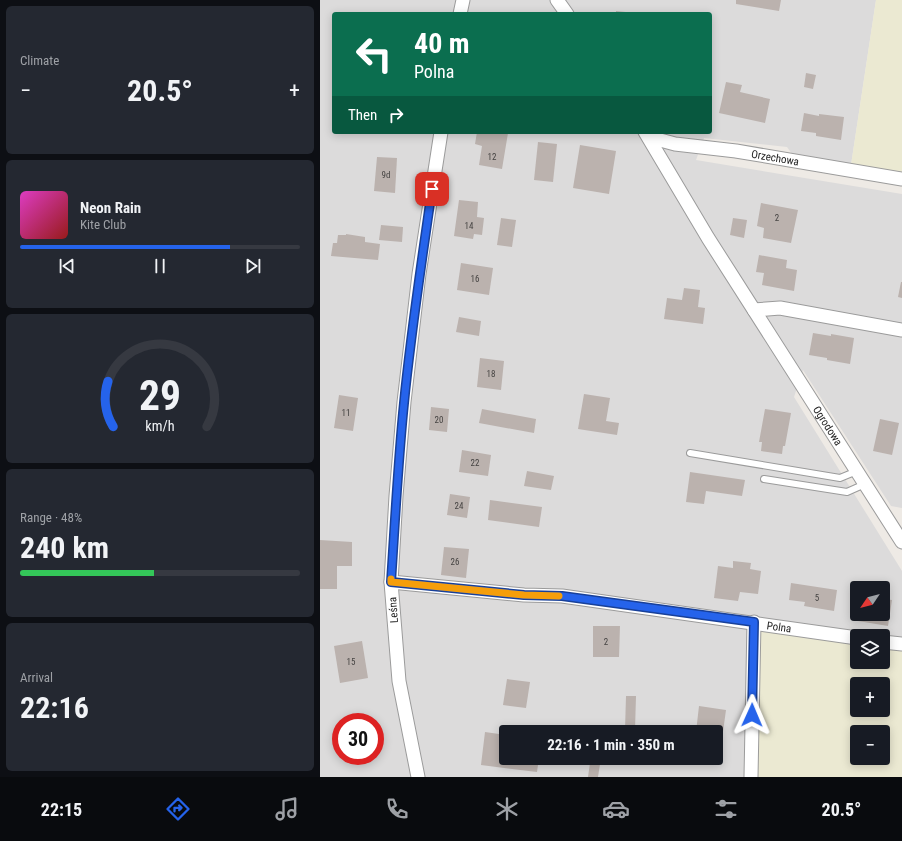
<!DOCTYPE html>
<meta charset="utf-8">
<style>
body{margin:0;font-family:"Roboto Condensed",sans-serif;background:#242831;color:#f1f3f6;height:100vh;display:flex;flex-direction:column;font-size:15px;white-space:nowrap}
*{box-sizing:border-box;margin:0}
p{font-size:13px;color:#9ea1a6}
.icon{flex:none;width:22px;height:22px;fill:none;stroke:currentColor;stroke-width:2;stroke-linecap:round;stroke-linejoin:round}
.map{position:relative;flex:1;overflow:hidden}
.details{display:flex;flex-direction:column;gap:6px;padding:6px;background:#0d0f14;width:320px}
.details>*{flex:none}
.top-card{position:absolute;left:12px;top:12px;width:380px;height:122px;border-radius:4px;box-shadow:0 2px 10px #0003;background:#0b6e4f;color:#fff;overflow:hidden}
.needle{width:26px;rotate:235deg}
.buttons{position:absolute;left:530px;top:581px;display:grid;gap:8px}
.buttons a{display:grid;place-items:center;width:40px;height:40px;border-radius:4px;background:#171b24;box-shadow:0 2px 10px #0003;font-size:20px}
.speed{position:absolute;left:12px;top:713px;display:flex;gap:8px;font-size:20px;font-weight:700;text-align:center}
.speed>*{display:grid;place-content:center;width:52px;height:52px;border-radius:50%;background:#171b24;box-shadow:0 2px 10px #0003;line-height:1}
.speed .limit{border:6px solid #d22;background:#fff;color:#111}
.pin{position:absolute;display:grid;place-items:center;width:34px;height:34px;color:#fff;margin:-17px;border-radius:8px;box-shadow:0 2px 6px #0006}
.me{position:absolute;width:44px;margin:-22px;rotate:1deg;stroke-linejoin:round;filter:drop-shadow(0 0 3px #0008)}
.turn{display:flex;align-items:center;gap:14px;height:84px;padding:0 16px;font-size:18px}
.turn .icon{width:52px;height:52px;stroke-width:2.5}
.turn b{display:block;font-size:28px;line-height:34px}
.then{display:flex;align-items:center;height:38px;padding:0 16px;background:#0003;gap:8px;font-size:15px}
.big{font-size:30px;font-weight:700;line-height:1.1}
.details .widget{flex:1;display:flex;flex-direction:column;justify-content:center;gap:6px;min-width:0;padding:0 14px;border-radius:6px;background:#242831}
.details .dial{align-items:center;gap:0}
.dial svg{height:104px;overflow:visible;fill:none;stroke:#363941;stroke-width:7;stroke-linecap:round;text-anchor:middle}
.dial text{fill:#f1f3f6;stroke:none}
.song{display:flex;align-items:center;gap:12px}
.cover{width:48px;height:48px;border-radius:6px;background:linear-gradient(135deg,hsl(310 70% 55%),hsl(0 70% 35%))}
.played{height:4px;border-radius:2px;background:linear-gradient(90deg,#2563eb 75%,#363941 75%)}
.keys{display:flex;justify-content:space-around;direction:ltr}
.heat{display:flex;justify-content:space-between;align-items:center;font-size:22px;direction:ltr}
.charge{height:6px;border-radius:3px;background:linear-gradient(90deg,#34c759 48%,#363941 0)}
.trip{position:absolute;left:179px;top:725px;width:224px;height:40px;border-radius:4px;background:#171b24;box-shadow:0 2px 10px #0003;font-weight:700;line-height:40px;text-align:center}
.menu{display:flex;height:64px;justify-content:space-around;align-items:center;background:#090b0e;color:#9ea1a6}
.menu .icon{width:28px;height:28px}
.menu .current{color:#2563eb}
.menu b{font-size:18px;color:#f1f3f6}
main{display:flex;flex:1;min-height:0}
.map>svg:first-child{display:block}
.residential{fill:#dcdbdb;fill-rule:evenodd}
.farmland{fill:#ebe9d2;fill-rule:evenodd}
.building{fill:#bbb2ae}
.lines{fill:none;stroke-linecap:round;stroke-linejoin:round}
.service-casing{stroke:#9b9b9b;stroke-width:8}
.minor-casing{stroke:#9b9b9b;stroke-width:15}
.service{stroke:#fff;stroke-width:6}
.minor{stroke:#fff;stroke-width:13}
.route-casing{stroke:#184099;stroke-width:10}
.route{stroke:#2563eb;stroke-width:7}
.slow{stroke:#f59e0b;stroke-width:7}
.labels{text-anchor:middle;stroke-width:3;stroke-linejoin:round;paint-order:stroke}
.number-label{font-size:9px;fill:#454342}
.street-label{font-size:11px;fill:#1e1e1e;stroke:#fff}
</style>
<main>
<section class="details">
<div class="widget"><p>Climate</p>
<div class="heat"><a>−</a><b class="big">20.5°</b><a>+</a></div>
</div>
<div class="widget">
<div class="song"><i class="cover"></i><div><b>Neon Rain</b><p>Kite Club</p></div></div>
<div class="played"></div>
<div class="keys"><svg class="icon" aria-label="previous" viewBox="0 0 24 24"><path d="M18 5L8 12l10 7zM5 5v14"/></svg><svg class="icon" aria-label="pause" viewBox="0 0 24 24"><path d="M8 5v14M16 5v14"/></svg><svg class="icon" aria-label="next" viewBox="0 0 24 24"><path d="M6 5l10 7-10 7zM19 5v14"/></svg></div>
</div>
<div class="widget dial"><svg viewBox="0 0 100 80">
<path d="M14 69A42 42 0 1 1 86 69"/>
<path d="M14 69A42 42 0 0 1 10 34" stroke="#2563eb"/>
<text x="50" y="56" font-size="32" font-weight="700">29</text>
<text x="50" y="72" font-size="11">km/h</text>
</svg></div>
<div class="widget"><p>Range · 48%</p><b class="big">240 km</b><div class="charge"></div></div>
<div class="widget"><p>Arrival</p><b class="big">22:16</b></div>
</section>
<div class="map">
<svg width="582" height="777" viewBox="0 0 582 777">
<rect width="100%" height="100%" fill="#eeeae5"/>
<!-- residential -->
<path class="residential" d="M0,0h556l-25,165 -59,-11 -5,-7 -83,-9 -8,22 206,34v314l-11,-2 -88,-136 -9,27 108,174v67l-140,-17 -5,156h-437zM14,14h376v118h-376zM537,588h26v26h-26zM21,722h34v34h-34zM186,732h210v26h-210z"/>
<!-- farmland -->
<g class="farmland">
<path d="M556,0h26v172l-51,-7z"/>
<path d="M439,630l98,14v18h26v-14l19,3v126h-145zM537,684h26v26h-26zM537,732h26v26h-26z"/>
</g>
<!-- building -->
<g class="building">
<path d="M416,0h45l-2,11 -43,-7z"/>
<path d="M296,11l19,2v1h-19z"/>
<path d="M486,73l10,2 -3,14 -9,-2z"/>
<path d="M406,82l16,3 -2,7 30,7 -5,24 -46,-10z"/>
<path d="M484,113l15,3v-2l25,3 -3,23 -25,-4v-3l-15,-2z"/>
<path d="M157,132l31,1 -6,36 -23,-4 3,-19 -7,-2z"/>
<path d="M218,142l19,2 -4,38 -19,-2z"/>
<path d="M260,145l36,6 -7,43 -36,-6z"/>
<path d="M57,157l20,1 -2,35 -21,-2z"/>
<path d="M139,200l19,2 -1,15 7,1 -2,17 -8,-1 -1,5 -19,-3z"/>
<path d="M441,203l37,7 -7,33 -28,-5 1,-10 -7,-2z"/>
<path d="M181,218l15,2 -4,27 -15,-2z"/>
<path d="M413,218l14,2 -3,18 -14,-3z"/>
<path d="M61,225l22,2 -1,15 -23,-2z"/>
<path d="M26,234l19,3v5l15,2 -2,16 -47,-4 2,-13h4l1,-8h8z"/>
<path d="M439,255l28,5 -1,8 11,2 -3,21 -32,-6 2,-12 -8,-1z"/>
<path d="M141,263l32,5 -4,27 -32,-5z"/>
<path d="M581,282h1v16l-4,-1z"/>
<path d="M364,288l16,2 -2,17 7,1 -2,16 -39,-5 3,-21 15,2z"/>
<path d="M139,317l22,4 -2,15 -23,-4z"/>
<path d="M493,333l18,3v-2l23,4 -4,26 -23,-4v-2l-18,-3z"/>
<path d="M160,358l24,3 -3,29 -24,-3z"/>
<path d="M264,394l26,4 -4,23 13,2 -2,12 -39,-6z"/>
<path d="M19,395l19,3 -5,33 -19,-3z"/>
<path d="M111,407l18,2 -2,23 -18,-2z"/>
<path d="M162,409l54,10 -2,14 -55,-10z"/>
<path d="M445,409l26,4 -6,33h-2l-1,8 -21,-3 1,-9h-3z"/>
<path d="M560,419l19,4 -7,32 -19,-4z"/>
<path d="M142,450l29,5 -3,21 -29,-4z"/>
<path d="M207,471l27,5 -3,14 -27,-4z"/>
<path d="M370,472l55,8 -3,16 -36,-5 -2,13 -18,-2z"/>
<path d="M130,494l20,3 -3,21 -20,-3z"/>
<path d="M170,500l52,7 -3,20 -51,-7z"/>
<path d="M0,540l32,2v24h-15v23h-17z"/>
<path d="M124,547l25,2 -3,29 -25,-3z"/>
<path d="M413,561l18,2 -1,6 11,2 -3,23 -18,-2 -2,9 -24,-3 4,-32 15,2z"/>
<path d="M471,583l46,7 -3,21 -30,-5 1,-4 -16,-2z"/>
<path d="M563,599l9,1 -4,26 -30,-5 1,-7h24z"/>
<path d="M273,626h27l-1,31h-26z"/>
<path d="M42,641l6,37 -28,5 -6,-37z"/>
<path d="M187,679l23,3 -4,26 -23,-3z"/>
<path d="M306,696h10l-1,34h-10z"/>
<path d="M379,706l27,4 -4,29 -6,-1v-6h-20z"/>
<path d="M165,732l21,3v23h33l-2,14 -56,-7z"/>
<path d="M270,763l10,1 -2,13h-10z"/>
</g>
<g class="lines">
<!-- service casing -->
<g class="service-casing">
<g id="service">
<path d="M370,453l150,25 17,-7"/>
<path d="M444,479l83,13 18,-8"/>
</g>
</g>
<!-- minor casing -->
<g class="minor-casing">
<g id="minor">
<path d="M237,0l10,14"/>
<path d="M140,14l3,-14"/>
<path id="s1" d="M325,132l63,106 194,304"/>
<path id="s2" d="M329,137l26,7 61,7 166,28"/>
<path d="M434,310l26,-2 122,22"/>
<path id="s3" d="M71,582l133,13 38,1 295,42"/>
<path d="M563,642l19,2"/>
<path d="M98,777l-19,-96 -8,-99 5,-86 8,-94 15,-128 22,-142"/>
<path d="M431,777l3,-155"/>
</g>
</g>
<!-- service -->
<use href="#service" class="service"/>
<!-- minor -->
<use href="#minor" class="minor"/>
</g>
<g class="lines">
<!-- route casing -->
<g class="route-casing">
<path id="route" d="M112,189c-10,71 -21,142 -28,214 -6,59 -9,119 -13,179l133,13 38,1 192,26 -2,93"/>
</g>
<!-- route -->
<use href="#route" class="route"/>
<!-- slow -->
<path class="slow" d="M71,579v3l133,13 35,1"/>
</g>
<g class="labels">
<!-- number labels -->
<g class="number-label">
<text x="172" y="160">12</text>
<text x="66" y="178">9d</text>
<text x="457" y="221">2</text>
<text x="149" y="229">14</text>
<text x="155" y="282">16</text>
<text x="171" y="377">18</text>
<text x="26" y="416">11</text>
<text x="119" y="423">20</text>
<text x="155" y="466">22</text>
<text x="139" y="509">24</text>
<text x="135" y="565">26</text>
<text x="497" y="601">5</text>
<text x="286" y="645">2</text>
<text x="31" y="665">15</text>
</g>
<!-- street labels -->
<g class="street-label">
<text dy="4" stroke="none"><textPath href="#s2" startOffset="128">Orzechowa</textPath></text>
<text dy="4" stroke="none"><textPath href="#s1" startOffset="346">Ogrodowa</textPath></text>
<text transform="translate(73 610) rotate(-94)" y="4">Leśna</text>
<text dy="4" stroke="none"><textPath href="#s3" startOffset="391">Polna</textPath></text>
</g>
</g>
</svg>
<div class="buttons">
<a><svg class="needle" viewBox="-14 -14 28 28"><path d="M0-13l5 13h-10z" fill="#e53935"/><path d="M0 13l5-13h-10z" fill="#9ea1a6"/></svg></a>
<a><svg class="icon" aria-label="layers" viewBox="0 0 24 24"><path d="M12 4l9 5-9 5-9-5zM3 14l9 5 9-5"/></svg></a>
<a>+</a>
<a>−</a>
</div>
<div class="speed"><div class="limit">30</div></div>
<div class="pin" style="left:112px;top:189px;background:#d93025"><svg class="icon" aria-label="arrive" viewBox="0 0 24 24"><path d="M6 21V4h12l-3 4 3 4H6"/></svg></div>
<svg class="me" style="left:432px;top:715px" viewBox="-20 -20 40 40"><path d="M0-17L14 15 0 8-14 15z" fill="#2563eb" stroke="#fff" stroke-width="4"/></svg>
<div class="trip">22:16 · 1 min · 350 m</div>
<div class="top-card">
<div class="turn"><svg class="icon" aria-label="left" viewBox="0 0 24 24"><path d="M17 20v-9H6M10 6l-5 5 5 5"/></svg><div><b>40 m</b>Polna</div></div>
<div class="then">Then<svg class="icon" aria-label="right" viewBox="0 0 24 24"><path d="M7 20v-9h11M14 6l5 5-5 5"/></svg></div>
</div>
</div>
</main>
<nav class="menu">
<b>22:15</b>
<svg class="icon current" aria-label="directions" viewBox="0 0 24 24"><path d="M12 3l9 9-9 9-9-9zM9 14v-3h6M13 9l2 2-2 2"/></svg>
<svg class="icon" aria-label="music" viewBox="0 0 24 24"><path d="M9 18V5l10-2v13"/><circle cx="6" cy="18" r="3"/><circle cx="16" cy="16" r="3"/></svg>
<svg class="icon" aria-label="phone" viewBox="0 0 24 24"><path d="M5 4h4l2 5-3 2q2 4 5 5l2-3 5 2v4C11 20 4 13 5 4z"/></svg>
<svg class="icon" aria-label="climate" viewBox="0 0 24 24"><path d="M12 3v18M4 7l16 10M4 17L20 7"/></svg>
<svg class="icon" aria-label="car" viewBox="0 0 24 24"><path d="M5 17H2v-5l4-1 3-4h7l3 4 3 1v5h-3M9 17h6M6 11h13"/><circle cx="7" cy="17" r="2"/><circle cx="17" cy="17" r="2"/></svg>
<svg class="icon" aria-label="filters" viewBox="0 0 24 24"><path d="M4 7h16M4 17h16"/><circle cx="9" cy="7" r="2"/><circle cx="15" cy="17" r="2"/></svg>
<b>20.5°</b>
</nav>
